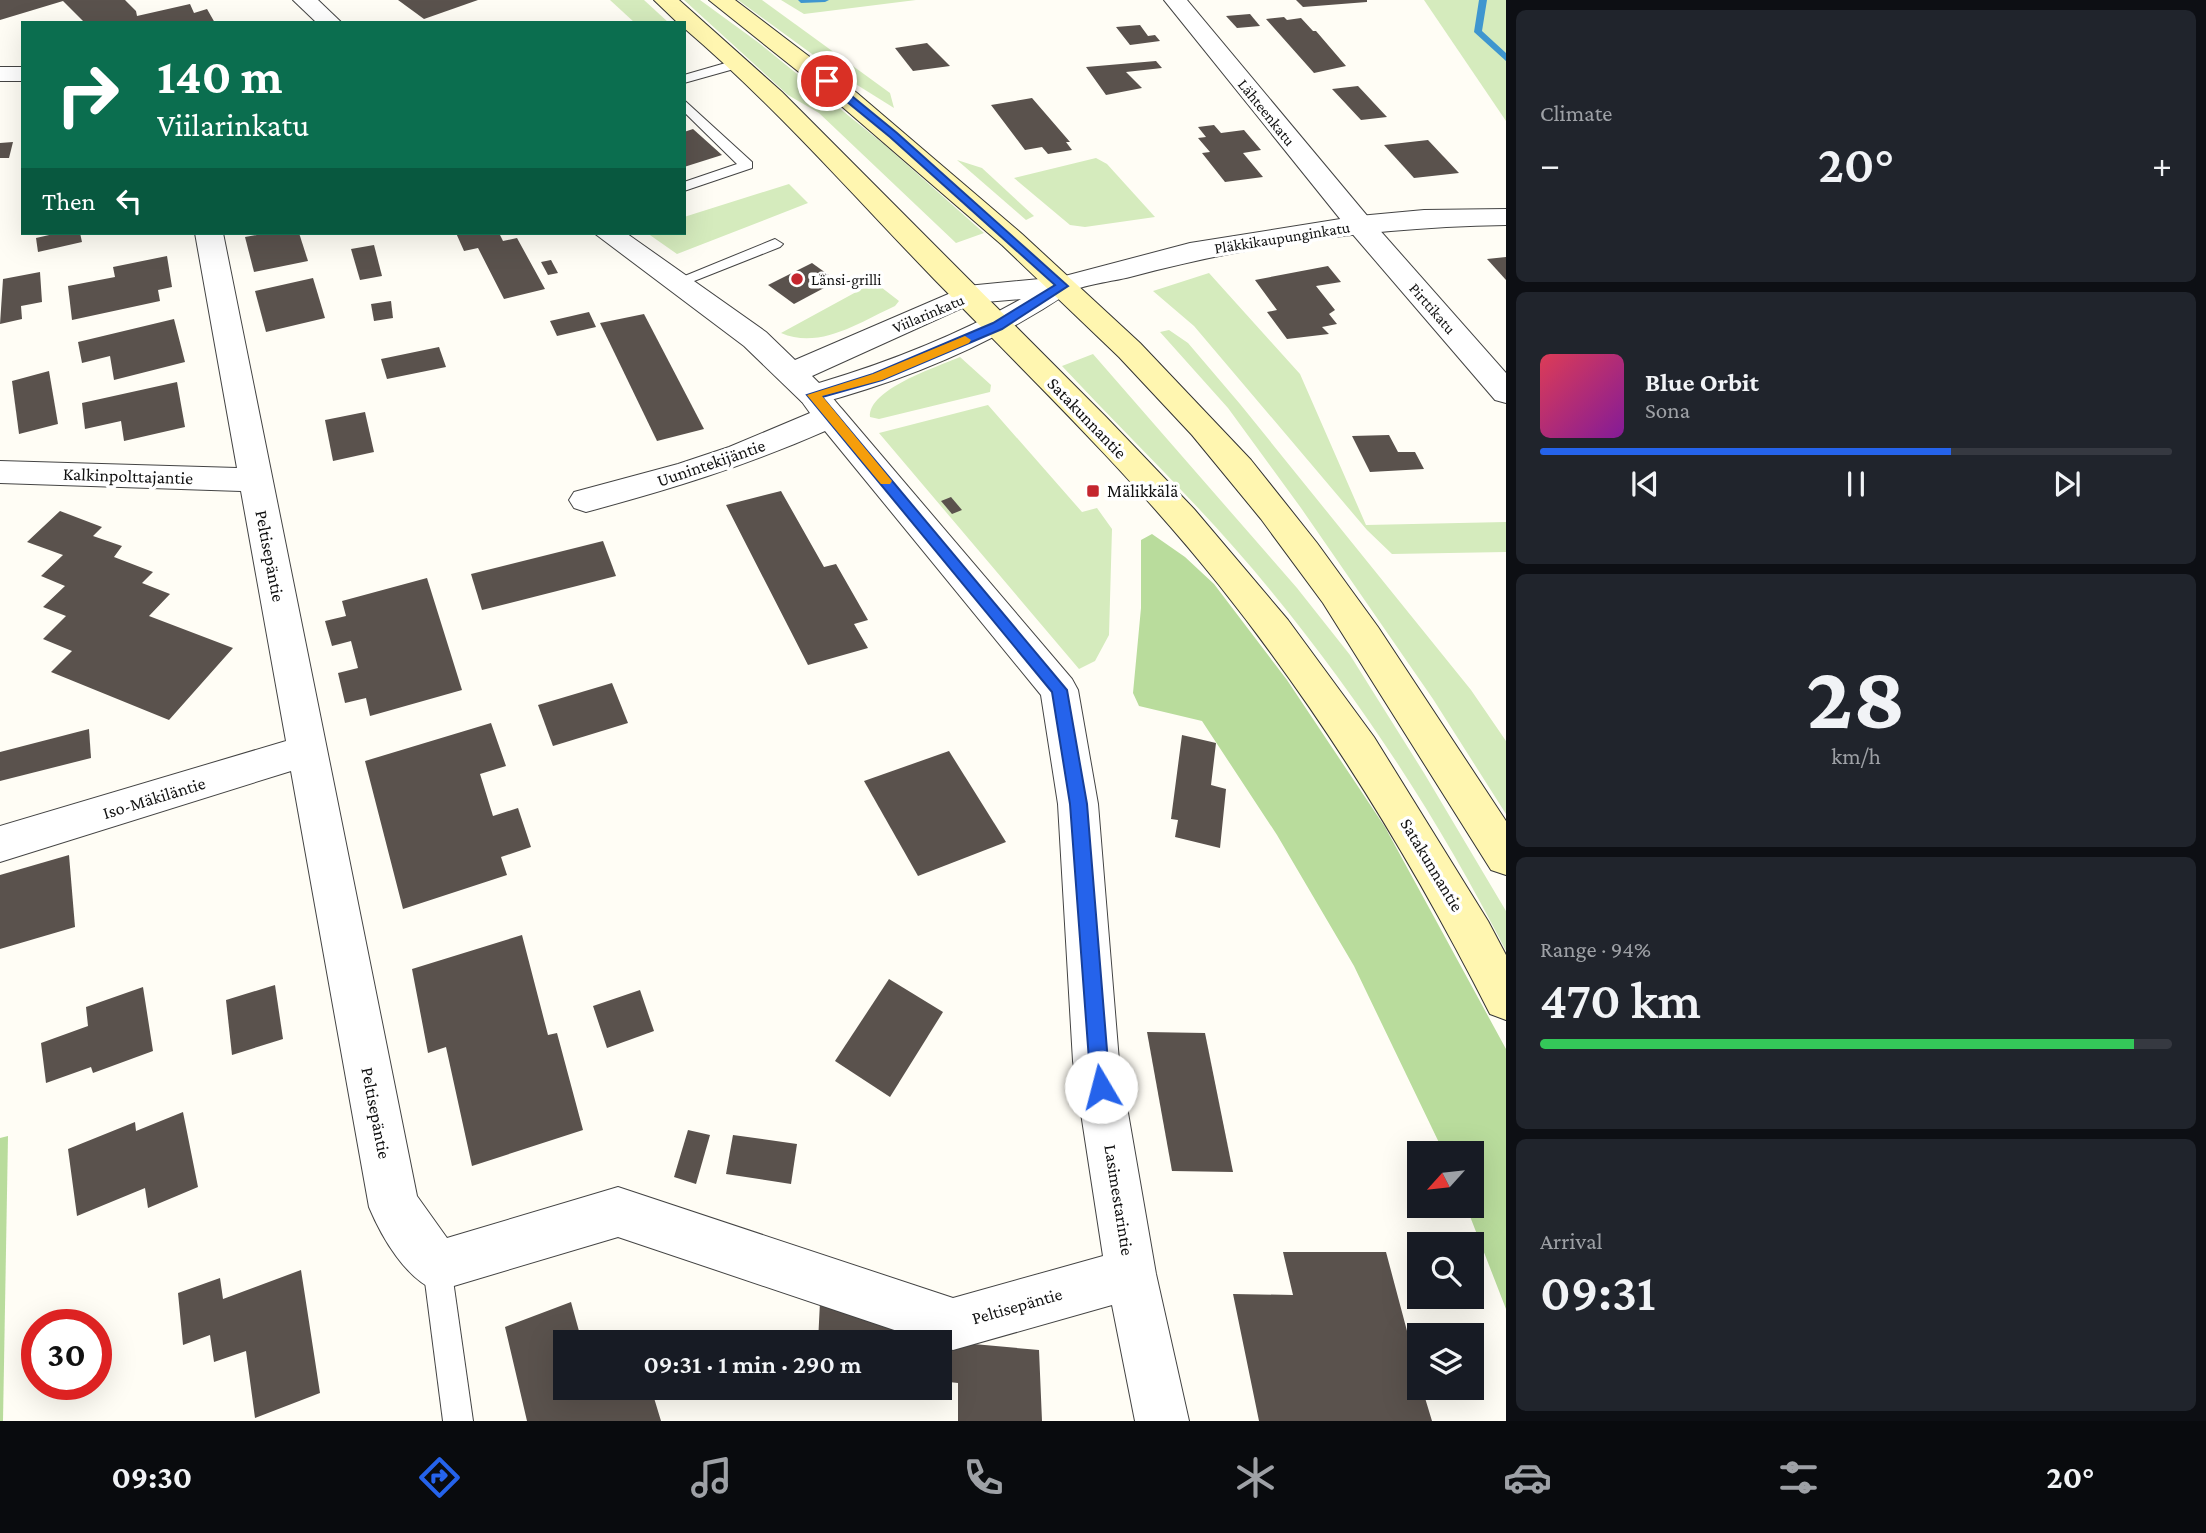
<!DOCTYPE html>
<meta charset="utf-8">
<style>
body{margin:0;font-family:"Crimson Pro",serif;background:#20242c;color:#f1f3f6;height:100vh;display:flex;flex-direction:column;font-size:26px;white-space:nowrap}
*{box-sizing:border-box;margin:0}
p{font-size:23px;color:#9ea1a6}
.icon{flex:none;width:38px;height:38px;fill:none;stroke:currentColor;stroke-width:2;stroke-linecap:round;stroke-linejoin:round}
.map{position:relative;flex:1;overflow:hidden}
.sheet{display:flex;flex-direction:column;gap:10px;padding:10px;background:#0d0f14;width:700px}
.sheet>*{flex:none}
.hud{position:absolute;left:21px;top:21px;width:665px;height:214px;border-radius:0px;box-shadow:0 7px 28px #0002;background:#0b6e4f;color:#fff;overflow:hidden}
.needle{width:46px;rotate:243deg}
.controls{position:absolute;left:1407px;top:1141px;display:grid;gap:14px}
.controls a{display:grid;place-items:center;width:77px;height:77px;border-radius:0px;background:#171b24;box-shadow:0 7px 28px #0002;font-size:35px}
.speed{position:absolute;left:21px;top:1309px;display:flex;gap:14px;font-size:35px;font-weight:700;text-align:center}
.speed>*{display:grid;place-content:center;width:91px;height:91px;border-radius:50%;background:#171b24;box-shadow:0 7px 28px #0002;line-height:1}
.speed .limit{border:10px solid #d22;background:#fff;color:#111}
.pin{position:absolute;display:grid;place-items:center;width:60px;height:60px;color:#fff;margin:-30px;border:4px solid #fff;border-radius:50%;box-shadow:0 2px 7px #0007}
.me{position:absolute;width:77px;margin:-38px;rotate:352deg;stroke-linejoin:round;filter:drop-shadow(0 0 5px #0008)}
.turn{display:flex;align-items:center;gap:24px;height:147px;padding:0 21px;font-size:32px}
.turn .icon{width:91px;height:91px;stroke-width:2.5}
.turn b{display:block;font-size:49px;line-height:60px}
.then{display:flex;align-items:center;height:66px;padding:0 21px;background:#0003;gap:14px;font-size:26px}
.big{font-size:52px;font-weight:600;line-height:1.1}
.sheet .widget{flex:1;display:flex;flex-direction:column;justify-content:center;gap:10px;min-width:0;padding:0 24px;border-radius:10px;background:#20242c}
.sheet .dial{align-items:center;gap:0}
.dial b{font-size:91px;line-height:1}
.song{display:flex;align-items:center;gap:21px}
.cover{width:84px;height:84px;border-radius:10px;background:linear-gradient(135deg,hsl(350 70% 55%),hsl(290 70% 35%))}
.played{height:7px;border-radius:4px;background:linear-gradient(90deg,#2563eb 65%,#363941 65%)}
.keys{display:flex;justify-content:space-around;direction:ltr}
.heat{display:flex;justify-content:space-between;align-items:center;font-size:38px;direction:ltr}
.charge{height:10px;border-radius:5px;background:linear-gradient(90deg,#34c759 94%,#363941 0)}
.trip{position:absolute;left:553px;top:1330px;width:399px;height:70px;border-radius:0px;background:#171b24;box-shadow:0 7px 28px #0002;font-weight:600;line-height:70px;text-align:center}
.menu{display:flex;height:112px;justify-content:space-around;align-items:center;background:#090b0e;color:#9ea1a6}
.menu .icon{width:49px;height:49px}
.menu .selected{color:#2563eb}
.menu b{font-size:32px;color:#f1f3f6}
main{display:flex;flex:1;min-height:0}
.map>svg:first-child{display:block}
.green{fill:#d5ebbd}
.forest{fill:#b9dc9c}
.lines{fill:none;stroke-linecap:round;stroke-linejoin:round}
.stream{fill:#3f96cf;fill-rule:evenodd}
.building{fill:#5a524d}
.service-casing{stroke:#444;stroke-width:2}
.minor-casing{stroke:#444;stroke-width:2}
.tertiary-casing{stroke:#444;stroke-width:2}
.secondary-casing{stroke:#333;stroke-width:2}
.service{fill:#fff;fill-rule:evenodd}
.minor{fill:#fff;fill-rule:evenodd}
.tertiary{fill:#fff;fill-rule:evenodd}
.secondary{fill:#fff6b0;fill-rule:evenodd}
.route{fill:#2563eb;stroke:#184099;stroke-width:2}
.slow{fill:#f59e0b}
.poi-dot{fill:#c4262e;stroke:#fff;stroke-width:2.5}
.labels{text-anchor:middle;stroke-width:7;stroke-linejoin:round;paint-order:stroke}
.far-street-label{font-size:16px;fill:#111;stroke:#fff}
.far-poi-label{font-size:16px;fill:#111;stroke:#fff;text-anchor:start}
.street-label{font-size:18px;fill:#111;stroke:#fff}
.poi-label{font-size:18px;fill:#111;stroke:#fff;text-anchor:start}
</style>
<main>
<div class="map">
<svg width="1506" height="1421" viewBox="0 0 1506 1421">
<rect width="100%" height="100%" fill="#fffdf5"/>
<!-- green -->
<g class="green">
<path d="M610,0h34l25,23h-34z"/>
<path d="M684,0h16l59,43 127,103 98,87 -28,10 -137,-130 -31,-18z"/>
<path d="M738,0h24l128,93 4,15 -56,-35z"/>
<path d="M781,0h135l-112,14z"/>
<path d="M1424,0h82v121z"/>
<path d="M1096,158l11,6 48,53 -70,10 -15,-2 -56,-47z"/>
<path d="M957,160l25,8 52,48 -8,4z"/>
<path d="M789,184l19,19 -131,51 -30,-21h37v-16z"/>
<path d="M1209,273l91,101 66,151 140,-3v30l-114,2 -25,-24 -173,-204 -41,-35z"/>
<path d="M877,284l22,17 -4,5c-35,16 -75,44 -114,27l88,-48z"/>
<path d="M1169,330l19,13 52,61 231,286 35,51v73l-73,-115 -132,-191 -73,-100 -68,-76z"/>
<path d="M1093,354l204,234 53,67 74,118 82,138v40c-65,-128 -144,-249 -235,-360 -64,-79 -139,-150 -209,-225z"/>
<path d="M960,357l31,28 -1,7 -111,27 -9,-2c-2,-28 67,-50 90,-60z"/>
<path d="M988,405l94,107 15,-4 15,21 -3,106 -14,26 -16,8 -200,-236z"/>
</g>
<!-- forest -->
<g class="forest">
<path d="M1152,534l33,23 29,27 73,96 98,147 121,222v260l-40,-103h6v-53h-28l-90,-187 -77,-131 -75,-114 -63,-15 -6,-13 8,-85v-68z"/>
<path d="M8,1136l-5,285h-3v-283z"/>
</g>
<g class="lines">
<!-- stream -->
<g class="stream">
<path d="M798,0h31l-4,2 -24,1z"/>
<path d="M1479,0h8l-5,31 24,22v8l-32,-29z"/>
</g>
</g>
<!-- building -->
<g class="building">
<path d="M0,0h125l11,11 1,5 53,-12 4,9 13,-4 8,14h-130l-22,-22 -63,19z"/>
<path d="M398,0h80l-54,19z"/>
<path d="M1296,0h71v2l-64,5z"/>
<path d="M1250,14l10,12 -23,2 -11,-12z"/>
<path d="M1284,17l3,3 14,-2 12,13h3l30,35 -32,7 -48,-54z"/>
<path d="M1140,25l8,11 7,-1 5,6 -30,4 -14,-18z"/>
<path d="M927,43l23,23 -37,5 -18,-23z"/>
<path d="M1156,61l6,7 -36,4 16,16 -36,7 -20,-28z"/>
<path d="M1358,86l29,31 -26,3 -29,-31z"/>
<path d="M1032,98l38,44h-4l6,8 -24,4 -6,-7 -17,3 -34,-45z"/>
<path d="M1214,125l7,8 23,-3 17,20 -18,3 20,24 -38,5 -23,-29 8,-1 -12,-14 8,-1 -8,-10z"/>
<path d="M693,129l29,26 -38,12v-35z"/>
<path d="M1428,140l31,33 -45,5 -30,-33z"/>
<path d="M13,142l-4,16h-9v-15z"/>
<path d="M58,233h22l2,9 -44,10 -2,-14z"/>
<path d="M268,233h31l9,28 -54,11 -9,-35z"/>
<path d="M456,233h43l4,8 14,-3 28,51 -41,10 -26,-51 -14,3z"/>
<path d="M374,245l8,31 -22,4 -9,-31z"/>
<path d="M167,256l5,31 -14,3 2,11 -88,19 -4,-34 47,-9 -2,-10z"/>
<path d="M1506,257v23l-19,-21z"/>
<path d="M551,260l7,13 -10,2 -7,-13z"/>
<path d="M812,263l25,18 -43,23 -26,-19z"/>
<path d="M1328,266l13,16 -25,4 19,24 -6,4 8,10 -15,3 7,7 -42,5 -20,-27 10,-2 -22,-30z"/>
<path d="M40,272l2,30 -21,4 1,13 -22,5 3,-45z"/>
<path d="M313,278l12,40 -59,14 -11,-41z"/>
<path d="M391,301l2,17 -19,3 -3,-17z"/>
<path d="M589,312l7,15 -39,9 -7,-15z"/>
<path d="M644,314l60,115 -47,12 -57,-118z"/>
<path d="M174,319l11,43 -71,18 -4,-24 -28,7 -4,-21z"/>
<path d="M439,347l7,20 -59,12 -6,-20z"/>
<path d="M49,371l9,53 -39,10 -7,-53z"/>
<path d="M177,382l8,45 -61,14 -3,-20 -36,8 -3,-26z"/>
<path d="M365,412l9,40 -41,9 -8,-41z"/>
<path d="M1389,435l9,17h17l9,17 -54,3 -18,-36z"/>
<path d="M781,491l43,76 12,-3 32,56 -14,4 14,24 -60,17 -82,-160z"/>
<path d="M951,497l11,13 -10,4 -11,-13z"/>
<path d="M60,511l42,16 -9,9 29,10 -8,11 39,15 -11,11 28,11 -21,22 84,32 -64,72 -118,-48 21,-21 -29,-12 23,-23 -23,-9 22,-21 -24,-10 22,-21 -36,-13z"/>
<path d="M603,541l13,35 -134,34 -11,-36z"/>
<path d="M427,578l35,112 -92,26 -4,-18 -21,5 -7,-30 20,-5 -7,-27 -19,5 -7,-25 21,-5 -4,-15z"/>
<path d="M612,683l16,40 -75,23 -15,-41z"/>
<path d="M491,723l15,43 -26,8 13,42 25,-8 13,39 -30,10 6,18 -104,34 -38,-148z"/>
<path d="M89,729l2,29 -91,23v-29z"/>
<path d="M1182,735l34,8 -5,42 15,4 -6,59 -45,-11 3,-17 -7,-1z"/>
<path d="M949,751l57,91 -88,34 -54,-95z"/>
<path d="M69,855l6,72 -75,22v-74z"/>
<path d="M522,935l26,100 9,-2 26,97 -111,36 -26,-119 -18,6 -16,-84z"/>
<path d="M889,979l54,33 -53,85 -55,-36z"/>
<path d="M275,985l8,54 -51,16 -6,-55z"/>
<path d="M143,987l10,64 -60,22 -2,-6 -45,16 -5,-40 47,-17 -2,-19z"/>
<path d="M640,990l14,41 -47,17 -14,-42z"/>
<path d="M1147,1032l58,1 28,139 -61,-1z"/>
<path d="M183,1112l15,75 -50,21 -3,-20 -68,28 -9,-67 67,-27 1,9z"/>
<path d="M688,1130l22,5 -14,49 -22,-7z"/>
<path d="M733,1135l64,9 -6,40 -65,-10z"/>
<path d="M1283,1252h103l33,124v12h3l10,33h-173l-26,-127 60,1z"/>
<path d="M301,1270l19,123 -65,25 -9,-67 -32,11 -4,-27 -27,10 -5,-52 42,-15 3,21z"/>
<path d="M571,1302l11,40h-17v46h30l2,7 19,-7h35l10,33h-134l-22,-94z"/>
<path d="M820,1302l78,7 -1,28 35,5h-114z"/>
<path d="M940,1341l99,9 3,71h-84v-38l-18,-2z"/>
</g>
<g class="lines">
<!-- service casing -->
<g class="service-casing">
<g id="service">
<path d="M736,60l7,4 -2,3 -57,16v-8z"/>
<path d="M684,100l68,62v6l-68,23v-9l53,-18 -53,-52z"/>
<path d="M775,239l8,5 -3,3 -96,38 -6,2 -8,-5z"/>
<path d="M437,1252l10,4 4,10 22,155h-30l-20,-155 4,-10z"/>
</g>
</g>
<!-- minor casing -->
<g class="minor-casing">
<g id="minor">
<path d="M1164,0h23l182,218 137,155v30l-11,-3 -146,-170z"/>
<rect x="0" y="67" width="23" height="14"/>
<path d="M195,233h28l194,963 30,42 171,-51 335,111 150,-42 -30,-195 -15,-257 -17,-109 -216,-264c-82,36 -153,58 -239,81l-12,-4 -5,-8 5,-8 104,-28 51,-17 81,-34 -13,-18 5,-7c21,-6 27,6 40,21l230,270 6,11 20,114 21,257 37,213 33,147h-54l-23,-116 -159,45 -13,-4v-4h-10l-312,-105 -181,54c-31,-12 -55,-53 -68,-84l-78,-436 -291,91v-36l286,-85 -45,-250 -241,-8v-22l237,7z"/>
</g>
</g>
<!-- tertiary casing -->
<g class="tertiary-casing">
<g id="tertiary">
<path d="M293,0h25l24,23h-25z"/>
<path d="M1506,209v16c-127,2 -253,19 -376,52 -15,4 -50,8 -62,16 -77,52 -164,88 -255,112l-11,-3 -58,-56 -150,-113h32l140,99 29,28 172,-74 94,-9 129,-34 169,-27 65,-6zM1021,299c-63,36 -132,63 -202,84l-7,-7 161,-73z"/>
</g>
</g>
<!-- secondary casing -->
<g class="secondary-casing">
<g id="secondary">
<path d="M654,0h25l103,92 324,325 88,92 94,111 86,117 114,184 18,34v65l-16,-6c-77,-152 -165,-296 -271,-429 -87,-109 -188,-207 -285,-306 -82,-85 -160,-174 -250,-251v-5h-6z"/>
<path d="M709,0h26l122,93 165,141 118,109 111,117 66,83 61,84 128,194v54l-15,-5 -168,-267 -62,-84 -69,-84 -73,-78 -117,-112 -163,-141z"/>
</g>
</g>
<!-- service -->
<use href="#service" class="service"/>
<!-- minor -->
<use href="#minor" class="minor"/>
<!-- tertiary -->
<use href="#tertiary" class="tertiary"/>
<!-- secondary -->
<use href="#secondary" class="secondary"/>
</g>
<!-- route -->
<path class="route" d="M824,79h7l66,54 171,153 -66,43 -120,51 -60,17 245,293 20,114 23,283 -3,7 -6,3 -7,-3 -3,-7 -21,-283 -18,-112 -245,-297 66,-21 120,-51 62,-38 -165,-148 -66,-54z"/>
<!-- slow -->
<path class="slow" d="M965,336l6,4 -2,3 -87,37 -60,16 70,85 -2,3h-9l-74,-89 66,-21z"/>
<!-- markers -->
<g class="poi-dot">
<circle cx="797" cy="279" r="7"/>
<rect x="1086" y="484" width="14" height="14" rx="3.5"/>
</g>
<g class="labels">
<!-- far-street labels -->
<g class="far-street-label">
<text transform="translate(1267 112) rotate(51)" y="6">Lähteenkatu</text>
<text transform="translate(1282 237) rotate(-9)" y="6">Pläkkikaupunginkatu</text>
<text transform="translate(1433 308) rotate(49)" y="6">Pirttikatu</text>
<text transform="translate(928 313) rotate(-23)" y="6">Viilarinkatu</text>
</g>
<!-- far-poi labels -->
<g class="far-poi-label">
<text x="811" y="285">Länsi-grilli</text>
</g>
<!-- street labels -->
<g class="street-label">
<text transform="translate(1087 418) rotate(46)" y="6">Satakunnantie</text>
<text transform="translate(711 463) rotate(-19)" y="6">Uunintekijäntie</text>
<text transform="translate(128 476) rotate(2)" y="6">Kalkinpolttajantie</text>
<text transform="translate(270 556) rotate(79)" y="6">Peltisepäntie</text>
<text transform="translate(154 798) rotate(-17)" y="6">Iso-Mäkiläntie</text>
<text transform="translate(1432 865) rotate(59)" y="6">Satakunnantie</text>
<text transform="translate(376 1113) rotate(79)" y="6">Peltisepäntie</text>
<text transform="translate(1119 1200) rotate(81)" y="6">Lasimestarintie</text>
<text transform="translate(1017 1306) rotate(-16)" y="6">Peltisepäntie</text>
</g>
<!-- poi labels -->
<g class="poi-label">
<text x="1107" y="497">Mälikkälä</text>
</g>
</g>
</svg>
<div class="controls">
<a><svg class="needle" viewBox="-14 -14 28 28"><path d="M0-13l5 13h-10z" fill="#e53935"/><path d="M0 13l5-13h-10z" fill="#9ea1a6"/></svg></a>
<a><svg class="icon" aria-label="search" viewBox="0 0 24 24"><circle cx="10" cy="10" r="6"/><path d="M15 15l6 6"/></svg></a>
<a><svg class="icon" aria-label="layers" viewBox="0 0 24 24"><path d="M12 4l9 5-9 5-9-5zM3 14l9 5 9-5"/></svg></a>
</div>
<div class="speed"><div class="limit">30</div></div>
<div class="pin" style="left:827px;top:81px;background:#d93025"><svg class="icon" aria-label="arrive" viewBox="0 0 24 24"><path d="M6 21V4h12l-3 4 3 4H6"/></svg></div>
<svg class="me" style="left:1101px;top:1087px" viewBox="-20 -20 40 40"><circle r="19" fill="#fff"/><path d="M0-13L10 11 0 6-10 11z" fill="#2563eb"/></svg>
<div class="trip">09:31 · 1 min · 290 m</div>
<div class="hud">
<div class="turn"><svg class="icon" aria-label="right" viewBox="0 0 24 24"><path d="M7 20v-9h11M14 6l5 5-5 5"/></svg><div><b>140 m</b>Viilarinkatu</div></div>
<div class="then">Then<svg class="icon" aria-label="left" viewBox="0 0 24 24"><path d="M17 20v-9H6M10 6l-5 5 5 5"/></svg></div>
</div>
</div>
<section class="sheet">
<div class="widget"><p>Climate</p>
<div class="heat"><a>−</a><b class="big">20°</b><a>+</a></div>
</div>
<div class="widget">
<div class="song"><i class="cover"></i><div><b>Blue Orbit</b><p>Sona</p></div></div>
<div class="played"></div>
<div class="keys"><svg class="icon" aria-label="previous" viewBox="0 0 24 24"><path d="M18 5L8 12l10 7zM5 5v14"/></svg><svg class="icon" aria-label="pause" viewBox="0 0 24 24"><path d="M8 5v14M16 5v14"/></svg><svg class="icon" aria-label="next" viewBox="0 0 24 24"><path d="M6 5l10 7-10 7zM19 5v14"/></svg></div>
</div>
<div class="widget dial"><b>28</b><p>km/h</p></div>
<div class="widget"><p>Range · 94%</p><b class="big">470 km</b><div class="charge"></div></div>
<div class="widget"><p>Arrival</p><b class="big">09:31</b></div>
</section>
</main>
<nav class="menu">
<b>09:30</b>
<svg class="icon selected" aria-label="directions" viewBox="0 0 24 24"><path d="M12 3l9 9-9 9-9-9zM9 14v-3h6M13 9l2 2-2 2"/></svg>
<svg class="icon" aria-label="music" viewBox="0 0 24 24"><path d="M9 18V5l10-2v13"/><circle cx="6" cy="18" r="3"/><circle cx="16" cy="16" r="3"/></svg>
<svg class="icon" aria-label="phone" viewBox="0 0 24 24"><path d="M5 4h4l2 5-3 2q2 4 5 5l2-3 5 2v4C11 20 4 13 5 4z"/></svg>
<svg class="icon" aria-label="climate" viewBox="0 0 24 24"><path d="M12 3v18M4 7l16 10M4 17L20 7"/></svg>
<svg class="icon" aria-label="car" viewBox="0 0 24 24"><path d="M5 17H2v-5l4-1 3-4h7l3 4 3 1v5h-3M9 17h6M6 11h13"/><circle cx="7" cy="17" r="2"/><circle cx="17" cy="17" r="2"/></svg>
<svg class="icon" aria-label="filters" viewBox="0 0 24 24"><path d="M4 7h16M4 17h16"/><circle cx="9" cy="7" r="2"/><circle cx="15" cy="17" r="2"/></svg>
<b>20°</b>
</nav>
